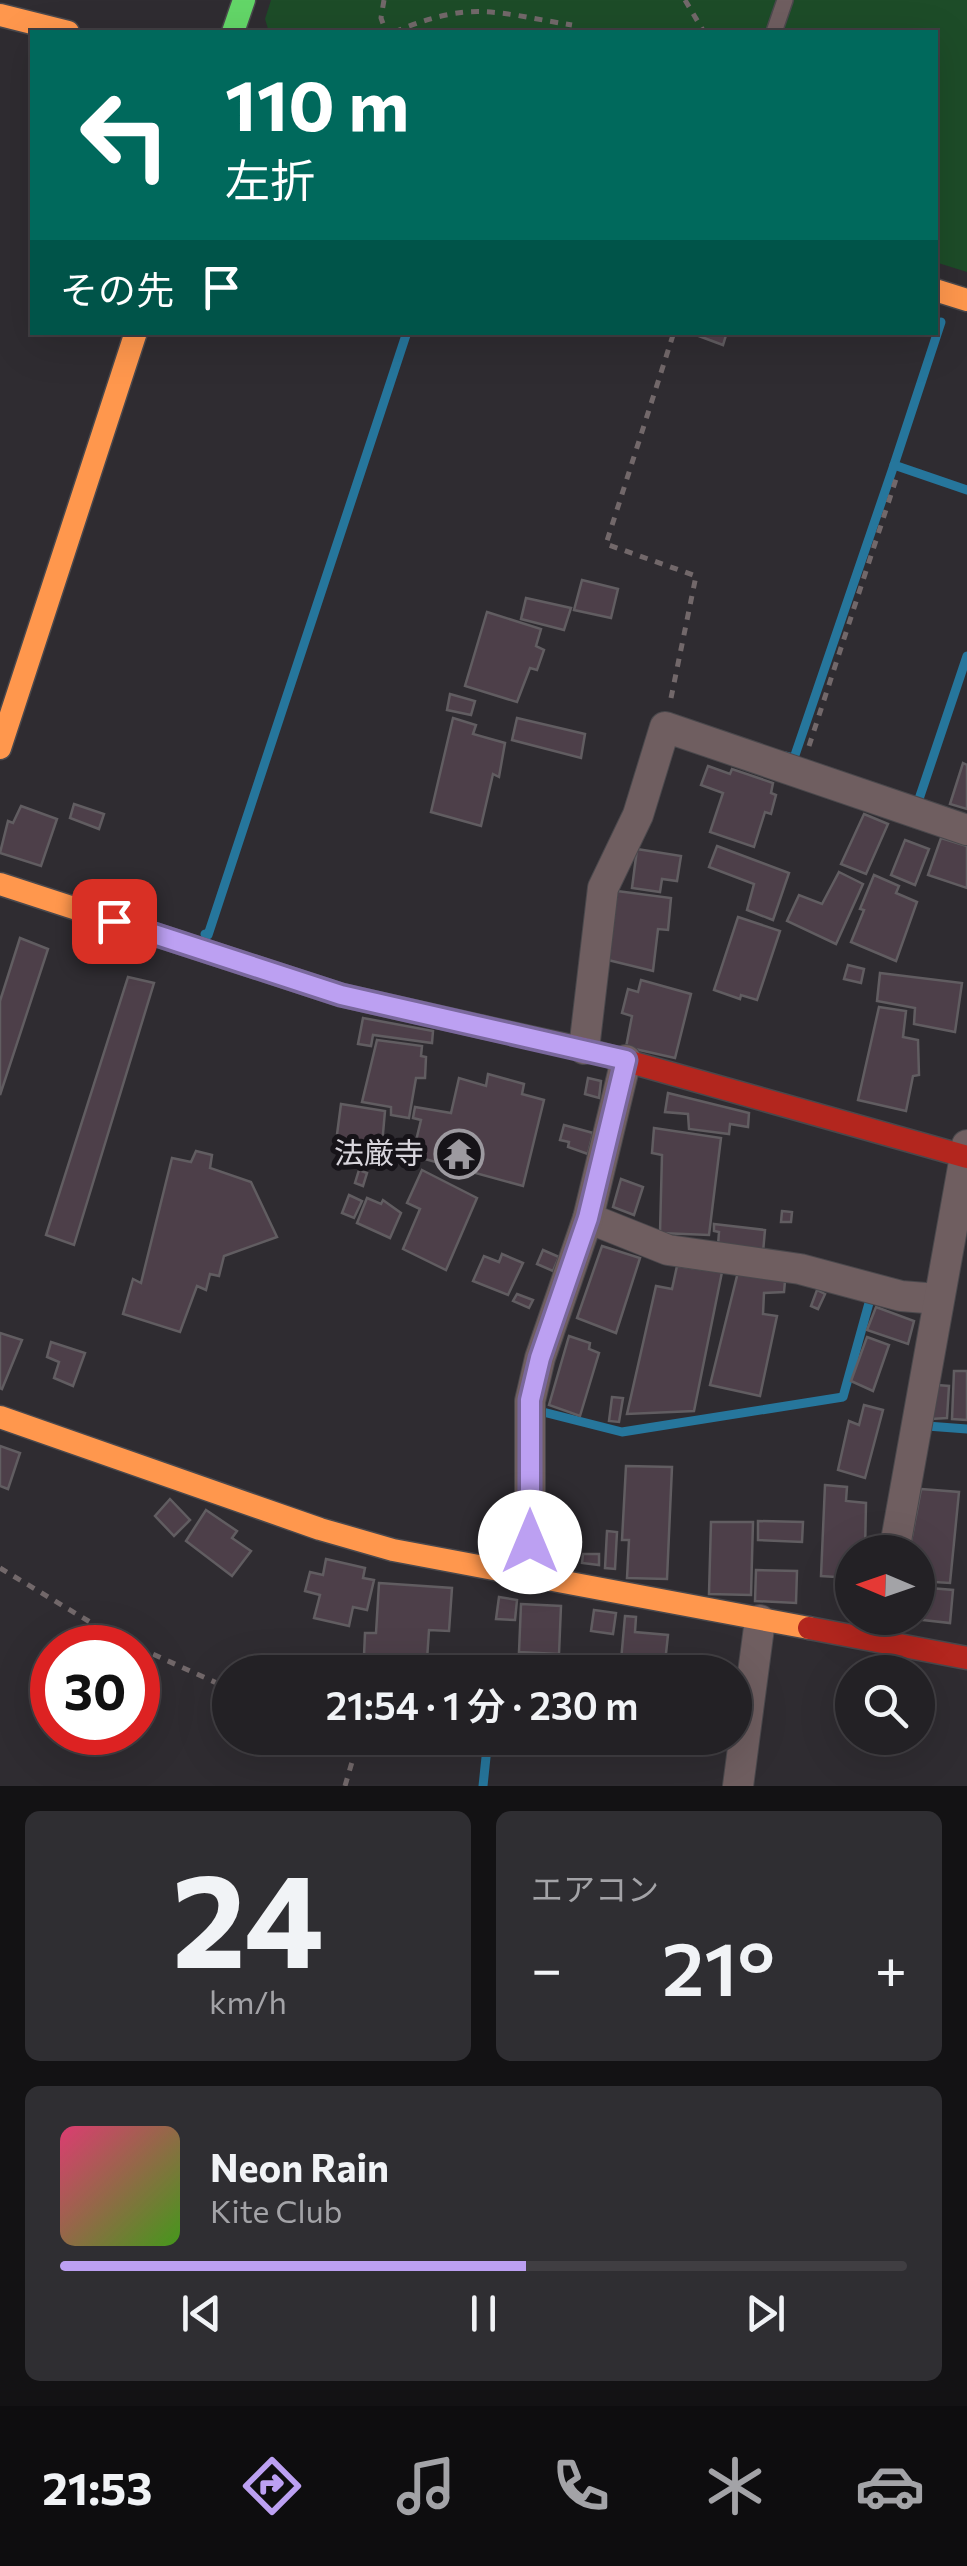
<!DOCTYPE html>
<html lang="ja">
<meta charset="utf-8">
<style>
body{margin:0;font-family:Commissioner,"Noto Sans JP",sans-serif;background:#2f2e32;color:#f1f3f6;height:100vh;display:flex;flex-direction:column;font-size:38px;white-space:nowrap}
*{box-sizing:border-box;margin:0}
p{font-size:32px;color:#a3a3a7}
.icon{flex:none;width:55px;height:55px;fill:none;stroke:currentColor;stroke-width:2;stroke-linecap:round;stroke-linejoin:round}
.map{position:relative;height:1786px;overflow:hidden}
.sheet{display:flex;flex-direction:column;gap:25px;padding:25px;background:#131214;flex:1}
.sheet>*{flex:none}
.hud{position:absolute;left:30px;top:30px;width:908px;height:305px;border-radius:0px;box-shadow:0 10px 40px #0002,0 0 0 2px #403e42;background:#00695c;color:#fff;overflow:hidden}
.needle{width:65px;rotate:272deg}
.buttons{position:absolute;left:835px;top:1535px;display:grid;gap:20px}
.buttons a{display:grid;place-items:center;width:100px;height:100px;border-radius:50%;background:#232125;box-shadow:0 10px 40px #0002,0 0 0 2px #403e42;font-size:50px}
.speed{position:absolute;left:30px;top:1625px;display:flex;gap:20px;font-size:50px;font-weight:700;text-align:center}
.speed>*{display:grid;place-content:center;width:130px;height:130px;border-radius:50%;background:#232125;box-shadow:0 10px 40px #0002,0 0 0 2px #403e42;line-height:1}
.speed .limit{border:15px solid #d22;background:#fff;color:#111}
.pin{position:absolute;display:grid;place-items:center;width:85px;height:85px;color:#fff;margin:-42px;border-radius:20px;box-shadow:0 5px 15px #0006}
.me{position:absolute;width:110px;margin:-55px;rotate:0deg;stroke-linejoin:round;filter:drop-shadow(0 0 8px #0008)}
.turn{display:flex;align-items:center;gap:35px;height:210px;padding:0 30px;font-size:45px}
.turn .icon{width:130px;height:130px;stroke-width:2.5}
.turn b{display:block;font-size:70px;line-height:85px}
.then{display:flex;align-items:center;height:95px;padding:0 30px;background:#0003;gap:20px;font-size:38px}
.big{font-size:75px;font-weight:600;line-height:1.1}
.sheet .tile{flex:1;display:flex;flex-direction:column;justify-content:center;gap:15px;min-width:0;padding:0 35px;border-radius:15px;background:#2f2e32}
.sheet .dial{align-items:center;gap:0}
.dial b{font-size:130px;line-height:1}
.song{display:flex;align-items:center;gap:30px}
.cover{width:120px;height:120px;border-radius:15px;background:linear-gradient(135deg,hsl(340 70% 55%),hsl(100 70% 35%))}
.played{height:10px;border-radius:5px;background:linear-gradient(90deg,#bca0f2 55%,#403e42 55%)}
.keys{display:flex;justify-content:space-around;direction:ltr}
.heat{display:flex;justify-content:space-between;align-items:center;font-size:55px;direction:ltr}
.sheet .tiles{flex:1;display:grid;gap:25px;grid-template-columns:1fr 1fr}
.tile:last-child{grid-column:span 2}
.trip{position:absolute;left:212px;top:1655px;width:540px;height:100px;border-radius:50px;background:#232125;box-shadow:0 10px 40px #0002,0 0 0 2px #403e42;font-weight:600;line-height:100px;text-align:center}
.tabs{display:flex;height:160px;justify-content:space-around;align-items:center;background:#0e0d0f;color:#a3a3a7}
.tabs .icon{width:70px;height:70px}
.tabs .active{color:#bca0f2}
.tabs b{font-size:45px;color:#f1f3f6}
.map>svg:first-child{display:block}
.green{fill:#1d4c28}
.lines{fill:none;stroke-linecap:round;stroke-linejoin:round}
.stream{stroke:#26769c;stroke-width:9}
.building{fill:#4d3f49;stroke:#615d61;stroke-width:2.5}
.lane-casing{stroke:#4a484c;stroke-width:18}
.street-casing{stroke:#4a484c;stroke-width:32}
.fast-casing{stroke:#4a484c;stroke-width:25}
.slow-casing{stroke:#4a484c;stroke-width:25}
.jam-casing{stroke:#4a484c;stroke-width:25}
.path{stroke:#72686a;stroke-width:5;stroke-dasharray:8 8;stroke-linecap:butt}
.lane{stroke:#6f5e60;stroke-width:15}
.street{stroke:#6f5e60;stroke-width:30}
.fast{stroke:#63d668;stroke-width:22}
.slow{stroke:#ff974d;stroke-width:22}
.jam{stroke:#b3261e;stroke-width:22}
.route-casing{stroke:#7a689d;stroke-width:25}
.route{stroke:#bca0f2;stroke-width:18}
.labels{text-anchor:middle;stroke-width:10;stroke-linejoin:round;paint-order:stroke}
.poi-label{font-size:30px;fill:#d8d5dc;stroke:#161318;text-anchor:end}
</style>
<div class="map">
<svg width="967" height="1786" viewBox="0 0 967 1786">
<rect width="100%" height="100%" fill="#2f2c31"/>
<!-- green -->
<path class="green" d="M271,0h696v272l-32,-10v-230h-666l-4,-13z"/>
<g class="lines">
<!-- stream -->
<g class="stream">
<path d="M894,465l47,-143"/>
<path d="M786,756l8,2 100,-293 73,25"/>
<path d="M918,802l49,-146"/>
<path d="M205,934l3,1 199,-603"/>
<path d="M543,1412l79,20 221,-35 26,-94"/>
<path d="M927,1426l40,3"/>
<path d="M483,1786l5,-48"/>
</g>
</g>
<!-- building -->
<g class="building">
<path d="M688,332h39l-4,13z"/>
<path d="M582,580l36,9 -7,29 -37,-8z"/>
<path d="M526,598l45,10 -7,22 -43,-11z"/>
<path d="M487,612l54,17 -5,17 8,4 -7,20 -7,-2 -13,34 -52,-16z"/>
<path d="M450,694l25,7 -4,14 -24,-5z"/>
<path d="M453,718l23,7 -3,9 32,9 -6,34 -6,-3 -12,52 -50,-14z"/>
<path d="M517,718l68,16 -4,24 -69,-18z"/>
<path d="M963,763l4,2v44l-17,-5z"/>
<path d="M708,766l22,8 2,-5 41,14 -2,10 5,2 -5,19 -6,-2 -11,35 -44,-15 13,-39 -22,-8z"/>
<path d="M74,804l30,10 -5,15 -29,-11z"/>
<path d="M21,806l36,13 -16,47 -41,-13 8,-32 5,2z"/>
<path d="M864,814l24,10 -22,50 -25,-10z"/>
<path d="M941,838l26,8v42l-39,-13z"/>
<path d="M905,840l24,9 -14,36 -24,-10z"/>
<path d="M717,846l72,27 -16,47 -26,-10 7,-26 -45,-17z"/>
<path d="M637,849l44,7 -4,25 -15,-2 -2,13 -28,-4z"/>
<path d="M839,872l24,12 -27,60 -49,-23 12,-26 23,9z"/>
<path d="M874,875l25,11 -3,7 21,9 -21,59 -45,-19 13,-32 -4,-1z"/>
<path d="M617,891l54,7 -3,32 -10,-1 -5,42 -45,-11z"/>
<path d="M738,917l42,14 -23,69 -16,-5 -1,4 -26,-9z"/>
<path d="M20,938l28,11 -48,146v-94z"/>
<path d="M848,965l16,4 -3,14 -17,-4z"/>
<path d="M880,973l82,10 -7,49 -41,-8 1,-16 -38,-7z"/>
<path d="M128,977l26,6 -80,262 -28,-10z"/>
<path d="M641,980l50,14 -16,64 -49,-11 6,-31 -10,-3 6,-24 10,3z"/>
<path d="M879,1007l27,4 -3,26 15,3 1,35 -6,1 -7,35 -48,-11z"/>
<path d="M363,1018l70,13 -1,12 -59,-8 -2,11 -13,-2z"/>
<path d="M377,1040l45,6 -1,10 5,1 -1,21h-9l-7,40 -18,-3v-8l-29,-5z"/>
<path d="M488,1074l36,10 -2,10 22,6 -21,86 -109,-30 -78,-14 5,-38 44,7 -3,34 32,4 7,-29 -8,-2 2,-11 36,6 8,-35 27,8z"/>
<path d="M588,1078l13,3 -2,17 -14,-4z"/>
<path d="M668,1093l81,20 -1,14 -18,-3 -1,10 -40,-5 -1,-15 -23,-2z"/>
<path d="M564,1125l29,8 -5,21 -20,-7 1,-5 -9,-2z"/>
<path d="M654,1128l67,10 -12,97 -49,-2 2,-78 -10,-2z"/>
<path d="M196,1151l16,4 -2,13 41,14 26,55 -53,19 -5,20 -9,-2 -4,16 -9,-4 -17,46 -57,-18 10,-35 8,4 31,-125 19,4z"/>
<path d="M359,1170l8,3 -4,13 -8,-3z"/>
<path d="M422,1170l55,28 -31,72 -43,-21 17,-40 -13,-6z"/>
<path d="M621,1179l22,8 -9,28 -21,-8z"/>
<path d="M349,1195l13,6 -8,17 -12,-5z"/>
<path d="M367,1198l14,6 2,-4 18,13 -11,25 -33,-15z"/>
<path d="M782,1211l10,1 -1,10h-10z"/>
<path d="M714,1224l51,6 -2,22 -45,-7 1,-13 -5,-1z"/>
<path d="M602,1246l38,12 -24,75 -39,-15z"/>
<path d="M543,1250l16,7 -6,14 -16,-7z"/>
<path d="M502,1254l21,9 -15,32 -35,-14 11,-25 15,6z"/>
<path d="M677,1266l45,6 -28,139 -67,3 29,-128 16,3z"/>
<path d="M738,1272l47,9 -1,11 -20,1 -1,21 14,2 -17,80 -50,-11z"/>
<path d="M817,1290l8,4 -7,15 -7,-3z"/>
<path d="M517,1294l16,6 -4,8 -16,-7z"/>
<path d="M876,1307l38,14 -6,23 -41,-14z"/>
<path d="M0,1333l22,7 -20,49 -2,-1z"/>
<path d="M569,1336l21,7 -1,6 10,4 -19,63 -31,-11z"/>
<path d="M867,1337l22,8 -16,46 -22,-10z"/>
<path d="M51,1342l34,11 -12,33 -19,-8 5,-16 -12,-5z"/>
<path d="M954,1371h13v49l-15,-1z"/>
<path d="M937,1385l12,1 -2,32 -16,1z"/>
<path d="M612,1397l11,1 -4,24 -10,-1z"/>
<path d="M864,1405l19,5 -18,68 -27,-8 11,-49 10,4z"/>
<path d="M0,1446l20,7 -12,36 -8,-3z"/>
<path d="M626,1466l46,1 -5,112 -40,-1 2,-38h-7z"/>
<path d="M825,1485l22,2 -1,14 20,2 -1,49h-13v26l-31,-2z"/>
<path d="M921,1489l38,3 -9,91 -32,-2v-29h-9z"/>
<path d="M170,1499l20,21 -16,16 -19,-20z"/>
<path d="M206,1510l31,21 -5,7 19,13 -19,25 -46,-35z"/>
<path d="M758,1521l45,1 -1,20 -44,-2z"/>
<path d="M711,1522h42l-2,73 -42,-1z"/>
<path d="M607,1531l10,1 -2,37 -10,-1z"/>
<path d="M583,1554h16v11l-17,-2z"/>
<path d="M326,1559l39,9 -2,10 11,2 -7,30 -14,-3 -4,19 -35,-8 6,-23 -15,-4 5,-19 13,3z"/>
<path d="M756,1570l41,1 -1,32 -41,-2z"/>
<path d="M379,1583l73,5 -3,43 -20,-1 -2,30 -63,-4 1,-23h11z"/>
<path d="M918,1587l35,3 -3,33 -45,-5h13z"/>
<path d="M499,1597l18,3 -2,20 -19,-1z"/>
<path d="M521,1604l40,2 -2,48 -40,-2z"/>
<path d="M594,1610l22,3 -3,21 -22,-3z"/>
<path d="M625,1616l11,1 -1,15 33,3 -4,37h-44z"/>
</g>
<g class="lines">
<!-- lane casing -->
<g class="lane-casing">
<path id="lane" d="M774,32l11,-32"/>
</g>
<!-- street casing -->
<g class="street-casing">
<g id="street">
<path d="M584,1049l19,-161 35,-73 27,-88 302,103"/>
<path d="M588,1218l80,32 132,19 101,27 37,3"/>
<path d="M894,1552l73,-407"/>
<path d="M530,1577v-176l10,-43 48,-140 38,-158"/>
<path d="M738,1786l22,-166"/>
</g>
</g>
<!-- fast casing -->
<g class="fast-casing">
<path id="fast" d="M233,32l11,-32"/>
</g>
<!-- slow casing -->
<g class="slow-casing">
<g id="slow">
<path d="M0,15l68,17"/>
<path d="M935,290l32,10"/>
<path d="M0,748l136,-416"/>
<path d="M0,884l341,111 142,32"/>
<path d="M0,1417l320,112 73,21 416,78"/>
</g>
</g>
<!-- jam casing -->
<g class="jam-casing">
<g id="jam">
<path d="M483,1027l101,22 383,108"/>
<path d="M809,1628l158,30"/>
</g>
</g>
<!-- path -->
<g class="path">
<path d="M384,0l-3,18 5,14"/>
<path d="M685,0l19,32"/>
<path d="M394,32c78,-32 98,-20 178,-7"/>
<path d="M671,698l25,-122 -90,-32 68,-212"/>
<path d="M809,746l89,-273"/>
<path d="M0,1568l115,69 115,52"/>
<path d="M334,1738l22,9"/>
<path d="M345,1786l14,-48"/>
</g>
<!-- lane -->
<use href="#lane" class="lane"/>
<!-- street -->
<use href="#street" class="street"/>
<!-- fast -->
<use href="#fast" class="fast"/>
<!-- slow -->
<use href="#slow" class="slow"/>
<!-- jam -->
<use href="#jam" class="jam"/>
</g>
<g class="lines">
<!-- route casing -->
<g class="route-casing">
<path id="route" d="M114,921l227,74 285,65 -38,158 -48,140 -10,42v142"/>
</g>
<!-- route -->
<use href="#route" class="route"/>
</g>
<!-- icons -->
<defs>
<g id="temple-ring" transform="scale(2.5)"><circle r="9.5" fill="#161318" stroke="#9d9aa0" stroke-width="1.5"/><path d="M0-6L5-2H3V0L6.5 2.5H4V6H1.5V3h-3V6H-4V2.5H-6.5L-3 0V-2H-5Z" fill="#9d9aa0"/></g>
</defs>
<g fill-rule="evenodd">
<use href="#temple-ring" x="459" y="1154"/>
</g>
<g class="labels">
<!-- poi labels -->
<g class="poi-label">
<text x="424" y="1164">法厳寺</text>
</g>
</g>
</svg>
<div class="buttons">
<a><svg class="needle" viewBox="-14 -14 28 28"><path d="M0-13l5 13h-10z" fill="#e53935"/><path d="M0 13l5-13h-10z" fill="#a3a3a7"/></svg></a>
<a><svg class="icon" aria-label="search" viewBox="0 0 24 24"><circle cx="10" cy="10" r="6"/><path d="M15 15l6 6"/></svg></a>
</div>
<div class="speed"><div class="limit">30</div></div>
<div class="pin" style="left:114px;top:921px;background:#d93025"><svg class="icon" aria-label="arrive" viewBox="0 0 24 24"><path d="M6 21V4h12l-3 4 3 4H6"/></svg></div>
<svg class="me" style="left:530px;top:1542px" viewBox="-20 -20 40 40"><circle r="19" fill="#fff"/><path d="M0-13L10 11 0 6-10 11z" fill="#bca0f2"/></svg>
<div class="trip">21:54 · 1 分 · 230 m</div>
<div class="hud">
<div class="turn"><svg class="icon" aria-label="left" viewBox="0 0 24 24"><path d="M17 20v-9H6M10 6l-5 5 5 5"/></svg><div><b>110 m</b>左折</div></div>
<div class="then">その先<svg class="icon" aria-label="arrive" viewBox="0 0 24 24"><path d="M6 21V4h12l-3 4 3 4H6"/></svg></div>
</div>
</div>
<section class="sheet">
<div class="tiles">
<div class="tile dial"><b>24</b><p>km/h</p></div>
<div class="tile"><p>エアコン</p>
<div class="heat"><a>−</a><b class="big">21°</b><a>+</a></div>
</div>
<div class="tile">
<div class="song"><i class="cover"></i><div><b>Neon Rain</b><p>Kite Club</p></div></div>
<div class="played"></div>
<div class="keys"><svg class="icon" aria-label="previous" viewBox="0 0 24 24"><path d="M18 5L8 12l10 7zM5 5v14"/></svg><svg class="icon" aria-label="pause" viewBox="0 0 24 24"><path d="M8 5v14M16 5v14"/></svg><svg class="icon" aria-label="next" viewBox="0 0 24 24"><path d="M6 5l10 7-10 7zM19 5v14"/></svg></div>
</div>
</div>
</section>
<nav class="tabs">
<b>21:53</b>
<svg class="icon active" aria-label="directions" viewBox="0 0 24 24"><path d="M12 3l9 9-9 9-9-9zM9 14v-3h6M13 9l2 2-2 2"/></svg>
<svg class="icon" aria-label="music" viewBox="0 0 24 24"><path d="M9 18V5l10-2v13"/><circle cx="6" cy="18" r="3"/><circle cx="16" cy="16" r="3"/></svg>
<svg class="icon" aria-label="phone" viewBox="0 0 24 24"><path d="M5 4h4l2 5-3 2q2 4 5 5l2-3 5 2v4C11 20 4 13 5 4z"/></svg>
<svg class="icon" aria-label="climate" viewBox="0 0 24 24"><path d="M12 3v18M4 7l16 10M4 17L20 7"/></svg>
<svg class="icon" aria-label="car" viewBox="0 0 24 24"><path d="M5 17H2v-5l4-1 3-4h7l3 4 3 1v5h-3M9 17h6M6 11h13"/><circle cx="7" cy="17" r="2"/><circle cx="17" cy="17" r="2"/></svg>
</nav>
